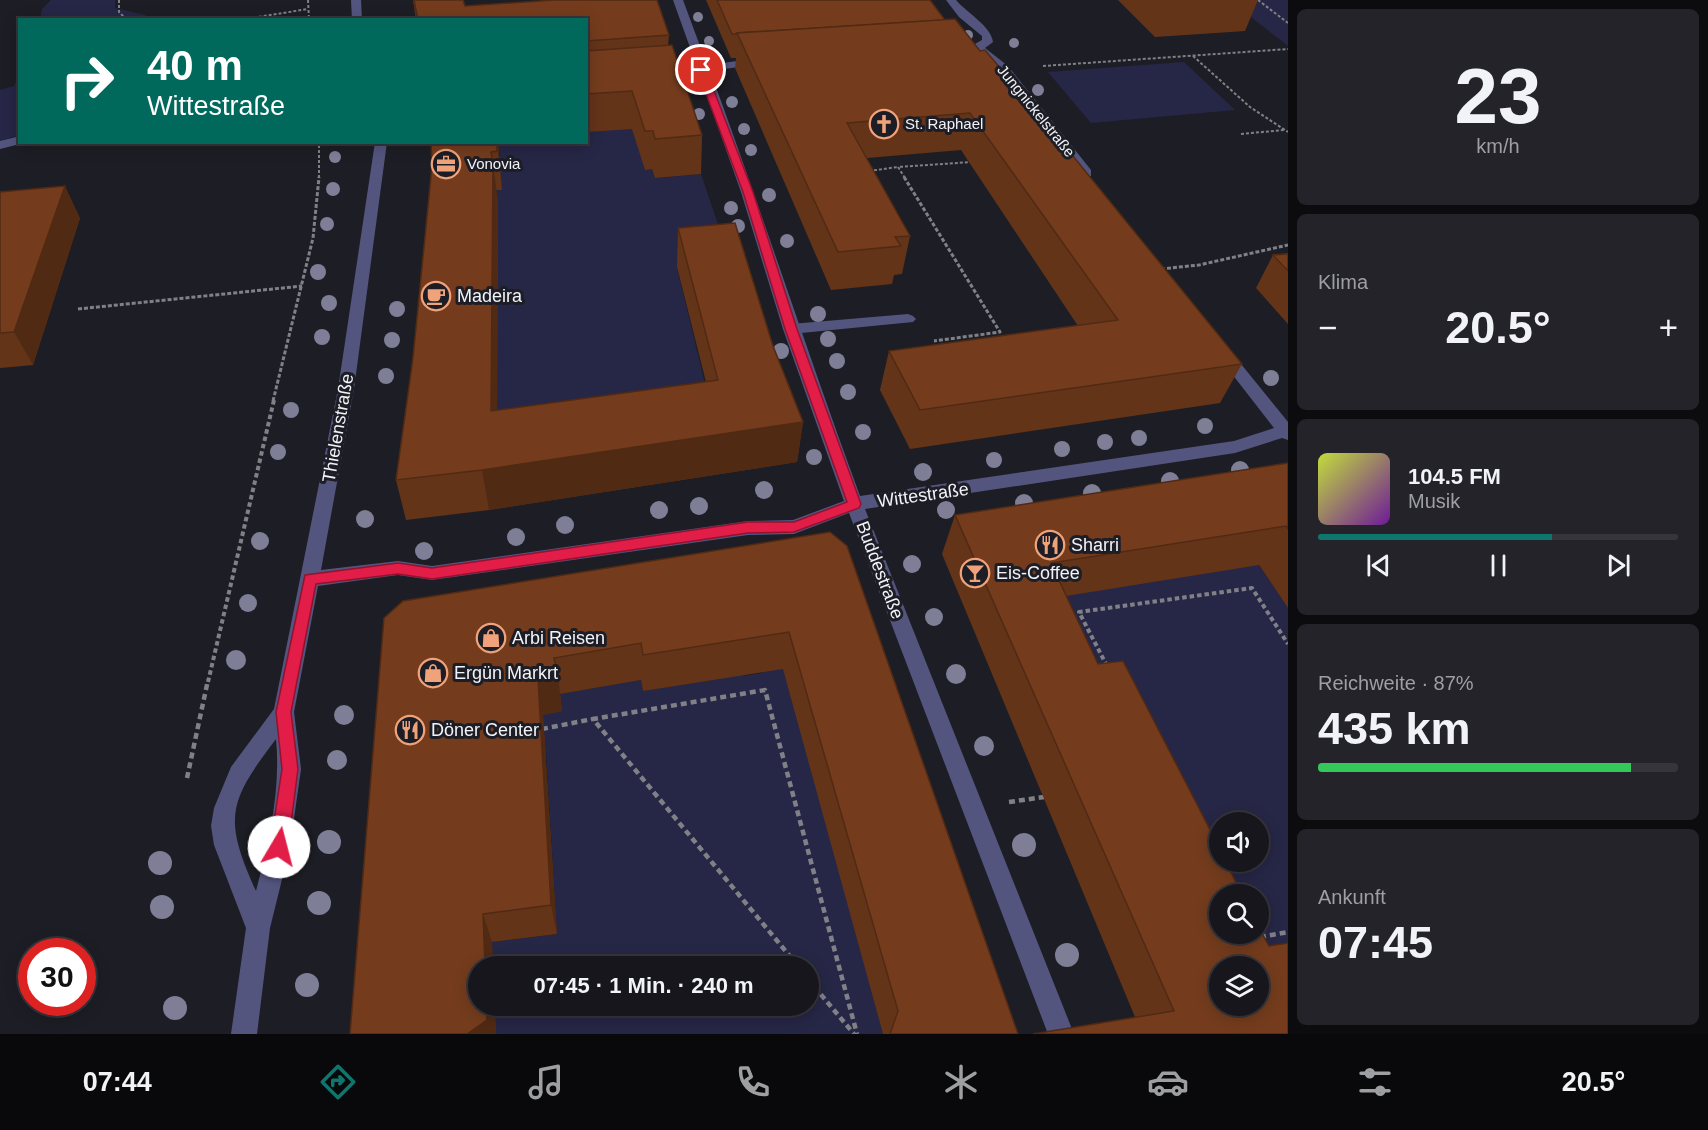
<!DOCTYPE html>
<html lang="de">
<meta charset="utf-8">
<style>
body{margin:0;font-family:Arial,sans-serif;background:#232329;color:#f1f3f6;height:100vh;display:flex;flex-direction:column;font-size:22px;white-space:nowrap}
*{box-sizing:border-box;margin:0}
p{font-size:20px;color:#9e9fa3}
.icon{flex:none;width:33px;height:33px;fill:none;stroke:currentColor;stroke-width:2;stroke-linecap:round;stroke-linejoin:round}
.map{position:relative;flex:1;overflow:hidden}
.sheet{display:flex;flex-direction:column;gap:9px;padding:9px;background:#0c0c0f;width:420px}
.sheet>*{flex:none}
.top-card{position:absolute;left:18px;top:18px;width:570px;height:126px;border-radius:0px;box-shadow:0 3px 15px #0003,0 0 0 2px #35353b;background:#00695c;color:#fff;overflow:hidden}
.buttons{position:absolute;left:1209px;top:812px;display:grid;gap:12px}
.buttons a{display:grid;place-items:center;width:60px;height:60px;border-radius:50%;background:#16161c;box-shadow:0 3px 15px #0003,0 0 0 2px #35353b;font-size:30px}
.speed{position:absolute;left:18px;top:938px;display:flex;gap:12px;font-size:30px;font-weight:700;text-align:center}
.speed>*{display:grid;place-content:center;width:78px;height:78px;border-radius:50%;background:#16161c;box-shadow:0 3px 15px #0003,0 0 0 2px #35353b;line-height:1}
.speed .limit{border:9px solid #d22;background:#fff;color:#111}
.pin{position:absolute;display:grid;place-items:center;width:51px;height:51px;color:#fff;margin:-26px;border:3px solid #fff;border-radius:50%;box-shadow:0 2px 6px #0007}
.me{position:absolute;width:66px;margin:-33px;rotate:8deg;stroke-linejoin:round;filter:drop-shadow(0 0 4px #0008)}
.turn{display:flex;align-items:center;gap:21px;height:126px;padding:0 30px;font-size:27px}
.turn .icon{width:78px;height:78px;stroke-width:2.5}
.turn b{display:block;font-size:42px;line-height:51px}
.big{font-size:45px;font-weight:800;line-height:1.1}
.sheet .widget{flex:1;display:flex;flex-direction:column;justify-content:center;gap:9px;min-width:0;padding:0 21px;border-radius:9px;background:#232329}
.sheet .dial{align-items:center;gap:0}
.dial b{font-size:78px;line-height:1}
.song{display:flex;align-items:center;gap:18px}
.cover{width:72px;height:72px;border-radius:9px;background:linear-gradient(135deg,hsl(70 70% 55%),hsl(280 70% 35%))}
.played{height:6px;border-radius:3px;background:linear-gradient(90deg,#0f766e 65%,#35353b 65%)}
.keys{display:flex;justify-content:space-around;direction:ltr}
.heat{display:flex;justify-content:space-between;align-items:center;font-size:33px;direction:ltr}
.charge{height:9px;border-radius:4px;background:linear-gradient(90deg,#34c759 87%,#35353b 0)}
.trip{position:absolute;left:468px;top:956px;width:351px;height:60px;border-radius:30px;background:#16161c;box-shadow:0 3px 15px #0003,0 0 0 2px #35353b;font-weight:800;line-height:60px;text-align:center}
.menu{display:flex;height:96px;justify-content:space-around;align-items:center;background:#09090b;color:#9e9fa3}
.menu .icon{width:42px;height:42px}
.menu .current{color:#0f766e}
.menu b{font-size:27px;color:#f1f3f6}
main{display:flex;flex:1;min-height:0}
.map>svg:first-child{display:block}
.green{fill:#262646;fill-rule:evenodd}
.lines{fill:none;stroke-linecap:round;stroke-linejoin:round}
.path-far3{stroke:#808187;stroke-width:2;stroke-dasharray:3 2;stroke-linecap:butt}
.path-far2{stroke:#808187;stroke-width:3;stroke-dasharray:4 2;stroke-linecap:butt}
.path-far1{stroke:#808187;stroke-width:4;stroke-dasharray:4.5 3;stroke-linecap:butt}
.path{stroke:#808187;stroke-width:4.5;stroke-dasharray:6 4;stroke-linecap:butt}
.lane{fill:#54557f;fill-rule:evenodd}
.street{fill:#54557f;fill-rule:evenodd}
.tree{fill:#7e7f96}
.wall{fill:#643419}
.shaded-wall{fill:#512a14}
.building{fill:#743c1d;stroke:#512a14;stroke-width:1.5;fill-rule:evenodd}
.route{fill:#e11d48;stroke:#92132f;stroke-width:1.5}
.labels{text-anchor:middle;stroke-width:6;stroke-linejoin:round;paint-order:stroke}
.far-street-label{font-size:15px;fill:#f2f3f8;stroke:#1d1e25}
.far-poi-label{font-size:15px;fill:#f2f3f8;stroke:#1d1e25;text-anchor:start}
.poi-label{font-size:18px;fill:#f2f3f8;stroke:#1d1e25;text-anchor:start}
.street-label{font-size:18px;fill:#f2f3f8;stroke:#1d1e25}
</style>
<main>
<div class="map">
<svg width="1288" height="1034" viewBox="0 0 1288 1034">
<rect width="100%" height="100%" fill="#1d1e25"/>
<!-- green -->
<g class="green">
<path d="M51,0h64v8l30,7 6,4h-111l2,-10z"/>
<path d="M1229,0h59v46z"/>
<path d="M1184,62l51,48 -144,13 -43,-51z"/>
<path d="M19,76v59l-19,6v-51l14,-4z"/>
<path d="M632,125l13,44h7l3,9 46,-4 27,80 -51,14 30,124 -218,92 -1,-256 10,-1 -2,-37h6l-8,-32 6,-1 -2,-11 -6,-3 94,-1 1,-14z"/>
<path d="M1258,564l30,44v356l-58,2 -198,-366zM1220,822h38v39h-38zM1220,894h38v39h-38z"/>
<path d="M781,653l102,381h-387l-2,-29h314v-39h-315l-1,-24 65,-8 -11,-181 -49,-22 62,-37 82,-14 2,11 96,-28 4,13 20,-3 5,-19z"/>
</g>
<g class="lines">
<!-- path-far3 -->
<g class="path-far3">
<path d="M119,0v12l8,8"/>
<path d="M308,0l1,20"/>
<path d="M1258,0l30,23"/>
<path d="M239,20l69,-11"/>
<path d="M1193,56l57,51 38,25"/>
<path d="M1043,66l245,-17"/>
<path d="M1241,134l43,-4"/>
<path d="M869,171l29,-4"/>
<path d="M319,178v-36"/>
<path d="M905,178l-7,-11 74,-5"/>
</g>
<!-- path-far2 -->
<g class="path-far2">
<path d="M904,177l96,155 -66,9"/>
<path d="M1161,269l38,-4 89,-20"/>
<path d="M78,309l224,-23"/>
<path d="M273,401l40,-163 6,-61"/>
</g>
<!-- path-far1 -->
<g class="path-far1">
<path d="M1107,666l-28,-54 173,-24 36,56"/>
<path d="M208,682l66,-282"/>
</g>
<!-- path -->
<g class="path">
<path d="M542,729l51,-10"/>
<path d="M187,778l21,-98"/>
<path d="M1009,802l35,-5"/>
<path d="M1260,937l28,-5"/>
<path d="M798,966l-205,-247 172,-29 92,344"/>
<path d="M808,979l46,55"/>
</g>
<!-- lane -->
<path class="lane" d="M908,314l5,2 3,3 -3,3 -122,12 -8,-5 8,-5z"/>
<!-- street -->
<g class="street">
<path d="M351,0h10l1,20h-10z"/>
<path d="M673,0h10l24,65 53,-7 6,3 -6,3 -50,7c52,141 98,284 150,425l374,-55 40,-13 -59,-76 8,-5 5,1 60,74v18l-6,-2 -47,15 -370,56 209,525h-26l-199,-521 -55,21 -46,1 -316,45 -34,-5 -80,11 -24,126 7,57 -11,78 -20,81 -13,106h-26l15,-106 -32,-83 -3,-19 3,-18 17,-41 43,-58 64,-320 37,-247h12l-33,247 -33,181 77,-9 34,5 316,-45 45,-1 51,-19 -61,-172 -42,-137 -42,-119 -42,8 -6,-3 46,-11zM276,739c5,51 -7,102 -20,152 -33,-73 -28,-89 20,-152z"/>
<path d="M946,0h10c11,13 35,26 37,42l-8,6 23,18 83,104v6h-10l-81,-106 -27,-21v-4l9,-5v-4l-23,-19z"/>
<path d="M20,136v6l4,1 -24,6v-8z"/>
</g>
</g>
<!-- trees -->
<g class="tree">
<circle cx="698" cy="17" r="5"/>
<circle cx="968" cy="35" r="5"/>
<circle cx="709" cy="41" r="5"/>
<circle cx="1014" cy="43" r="5"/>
<circle cx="1038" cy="90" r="6"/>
<circle cx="732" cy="102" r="6"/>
<circle cx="699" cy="114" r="6"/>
<circle cx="744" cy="129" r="6"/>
<circle cx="751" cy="150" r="6"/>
<circle cx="335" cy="157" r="6"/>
<circle cx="333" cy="189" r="7"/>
<circle cx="769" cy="195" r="7"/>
<circle cx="731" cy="208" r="7"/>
<circle cx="327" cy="224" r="7"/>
<circle cx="738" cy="226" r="7"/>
<circle cx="787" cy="241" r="7"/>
<circle cx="318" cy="272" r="8"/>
<circle cx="329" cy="303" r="8"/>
<circle cx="397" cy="309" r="8"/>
<circle cx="818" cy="314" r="8"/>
<circle cx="322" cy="337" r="8"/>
<circle cx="828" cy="339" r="8"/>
<circle cx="392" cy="340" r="8"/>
<circle cx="781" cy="351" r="8"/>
<circle cx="837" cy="361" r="8"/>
<circle cx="386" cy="376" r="8"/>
<circle cx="1271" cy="378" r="8"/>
<circle cx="848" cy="392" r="8"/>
<circle cx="291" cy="410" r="8"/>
<circle cx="1205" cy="426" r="8"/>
<circle cx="863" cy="432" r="8"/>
<circle cx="1139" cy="438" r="8"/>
<circle cx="1105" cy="442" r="8"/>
<circle cx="1062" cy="449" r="8"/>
<circle cx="278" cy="452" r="8"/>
<circle cx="814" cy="457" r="8"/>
<circle cx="994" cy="460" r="8"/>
<circle cx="1240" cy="470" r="9"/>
<circle cx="923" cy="472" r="9"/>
<circle cx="1170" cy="481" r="9"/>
<circle cx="764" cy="490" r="9"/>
<circle cx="1092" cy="493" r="9"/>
<circle cx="1024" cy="503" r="9"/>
<circle cx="699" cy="506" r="9"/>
<circle cx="659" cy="510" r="9"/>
<circle cx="946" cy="510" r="9"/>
<circle cx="365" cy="519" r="9"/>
<circle cx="565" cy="525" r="9"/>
<circle cx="516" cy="537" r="9"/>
<circle cx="260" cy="541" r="9"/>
<circle cx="424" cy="551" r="9"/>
<circle cx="912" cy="564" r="9"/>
<circle cx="248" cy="603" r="9"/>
<circle cx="934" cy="617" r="9"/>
<circle cx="236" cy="660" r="10"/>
<circle cx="956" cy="674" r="10"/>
<circle cx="344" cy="715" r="10"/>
<circle cx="984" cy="746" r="10"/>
<circle cx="337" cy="760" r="10"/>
<circle cx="329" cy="842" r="12"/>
<circle cx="1024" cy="845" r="12"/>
<circle cx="160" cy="863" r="12"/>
<circle cx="319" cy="903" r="12"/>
<circle cx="162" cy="907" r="12"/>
<circle cx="1067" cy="955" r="12"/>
<circle cx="307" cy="985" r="12"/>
<circle cx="175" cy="1008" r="12"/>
</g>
<!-- wall -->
<g class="wall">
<path d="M413,0h50l2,6 90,-6h102l12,35 -1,11 4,-1 30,90 -1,39 -46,4 -3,-9 -7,1 -13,-41 -46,3v-112h-170z"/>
<path d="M706,0h224l15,20 35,31 262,313 -22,39 -310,46 -30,-59 9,-39 189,-25 -117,-176 -94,8 43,78 -8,38 -8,1 -2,9 -61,6 -96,-222 1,-10h-5z"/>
<path d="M1118,0h140l-13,31 -90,6z"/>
<path d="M431,142h67l4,48h-6l2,12 -1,208 209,-28 -29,-115 1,-39 95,118 30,76 -6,40 -308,48 -83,10 -10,-40 17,-122 19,-192z"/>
<path d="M0,192l80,26 -47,147 -33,3z"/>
<path d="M1288,253v71l-32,-36 17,-33z"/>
<path d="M1288,463v145l-29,-43 -193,31 32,68 171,282 19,88 -153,-17 -193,-463 13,-39z"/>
<path d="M830,532l188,502h-135l-100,-365 -140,22 -2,-11 -81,14 2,17 -19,4 14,219 -65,8 4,92h-146l34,-416z"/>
</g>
<!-- shaded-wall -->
<g class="shaded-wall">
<path d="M497,142h1l4,48z"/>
<path d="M493,163l5,39 -1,249 -6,-40z"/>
<path d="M65,186l15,32 -47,147 -19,-33z"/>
<path d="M803,422l-6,40 -308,48 -7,-40z"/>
<path d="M558,675l4,36 -19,4 14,219 -6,-29 -13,-226z"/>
<path d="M483,914l9,28 1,24h-8z"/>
<path d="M486,1005h8l2,29h-29z"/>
</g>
<!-- building -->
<g class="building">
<path d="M414,0h49l2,6 90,-6h102l12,35 -83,6v-21h-168z"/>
<path d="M717,0h213l15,20 -208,13 1,1h-6z"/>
<path d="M955,19l25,32 5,-1 66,79 191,235 -322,46 -31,-59 229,-31 -148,-207 -123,10 63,113 -15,1 6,9 -63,6 -101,-219z"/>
<path d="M672,45l30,90 -47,4 -2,-8h-8l-13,-40 -46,3v-43z"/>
<path d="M431,142h66v9l-6,1 2,11 -2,248 227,-31 -40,-152 57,-5 38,123 30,76 -321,48 -86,10 17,-122 19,-192z"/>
<path d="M65,186l-51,146 -14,1v-141z"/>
<path d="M1288,254v17l-15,-16z"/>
<path d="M1288,463v66l-2,-3 -235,37 47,101 25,-3 97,188v12h5l17,33h-22v39h38v-7l11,20 19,-3v91h-255l141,-23 -219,-496zM1220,966h38v39h-38z"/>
<path d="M830,532l17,14 171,488h-128l8,-23 -109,-379 -146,23 -2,-12 -87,15 4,17 -20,4 13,226 -68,9 2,52h-7v39h8l1,15 -20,14h-117l34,-416 19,-17z"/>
</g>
<!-- route -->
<path class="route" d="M701,67l5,3 47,122 44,137 64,175 -2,4 -65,24 -46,1 -316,46 -34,-5 -82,10 -25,128 7,57 -10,78 -3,6 -6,2 -6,-2 -3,-6 12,-78 -6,-57 29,-137 93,-12 34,5 316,-46h46l53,-20 -62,-173 -42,-137 -46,-122z"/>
<!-- icons -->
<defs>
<g id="church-ring" transform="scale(1.5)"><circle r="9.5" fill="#1d1e25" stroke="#f0a27a" stroke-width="1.5"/><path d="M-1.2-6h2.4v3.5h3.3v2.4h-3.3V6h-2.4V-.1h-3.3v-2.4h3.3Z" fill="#f0a27a"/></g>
<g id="office-ring" transform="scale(1.5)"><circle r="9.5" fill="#1d1e25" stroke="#f0a27a" stroke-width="1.5"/><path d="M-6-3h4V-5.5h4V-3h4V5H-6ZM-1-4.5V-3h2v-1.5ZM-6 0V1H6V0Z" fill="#f0a27a"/></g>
<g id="cafe-ring" transform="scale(1.5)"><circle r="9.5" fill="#1d1e25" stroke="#f0a27a" stroke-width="1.5"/><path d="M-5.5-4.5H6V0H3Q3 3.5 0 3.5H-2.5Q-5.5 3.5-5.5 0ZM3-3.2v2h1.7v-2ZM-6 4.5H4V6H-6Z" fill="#f0a27a"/></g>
<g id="restaurant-ring" transform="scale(1.5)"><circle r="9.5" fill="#1d1e25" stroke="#f0a27a" stroke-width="1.5"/><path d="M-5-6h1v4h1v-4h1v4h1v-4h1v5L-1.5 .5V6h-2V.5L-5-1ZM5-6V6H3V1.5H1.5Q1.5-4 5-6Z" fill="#f0a27a"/></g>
<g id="bar-ring" transform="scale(1.5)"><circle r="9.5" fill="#1d1e25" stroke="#f0a27a" stroke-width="1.5"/><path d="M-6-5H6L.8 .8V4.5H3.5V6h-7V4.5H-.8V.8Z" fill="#f0a27a"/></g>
<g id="shop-ring" transform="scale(1.5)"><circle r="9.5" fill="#1d1e25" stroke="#f0a27a" stroke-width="1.5"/><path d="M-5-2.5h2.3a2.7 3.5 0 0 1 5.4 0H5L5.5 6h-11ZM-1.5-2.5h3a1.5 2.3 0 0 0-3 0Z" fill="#f0a27a"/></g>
</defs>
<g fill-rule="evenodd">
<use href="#church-ring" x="884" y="124"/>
<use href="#office-ring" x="446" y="164"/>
<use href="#cafe-ring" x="436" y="296"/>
<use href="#restaurant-ring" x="1050" y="545"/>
<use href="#bar-ring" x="975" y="573"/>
<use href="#shop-ring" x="491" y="638"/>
<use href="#shop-ring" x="433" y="673"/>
<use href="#restaurant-ring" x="410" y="730"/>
</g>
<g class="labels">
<!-- far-street labels -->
<g class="far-street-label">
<text transform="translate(1036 111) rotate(51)" y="5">Jungnickelstraße</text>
</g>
<!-- far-poi labels -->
<g class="far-poi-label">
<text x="905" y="129">St. Raphael</text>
<text x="467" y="169">Vonovia</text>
</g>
<!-- poi labels -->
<g class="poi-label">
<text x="457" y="302">Madeira</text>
<text x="1071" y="551">Sharri</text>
<text x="996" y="579">Eis-Coffee</text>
<text x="512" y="644">Arbi Reisen</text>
<text x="454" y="679">Ergün Markrt</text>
<text x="431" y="736">Döner Center</text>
</g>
<!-- street labels -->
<g class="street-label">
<text transform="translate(338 428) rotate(-80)" y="6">Thielenstraße</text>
<text transform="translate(923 495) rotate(-8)" y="6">Wittestraße</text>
<text transform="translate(880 570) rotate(69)" y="6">Buddestraße</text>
</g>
</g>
</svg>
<div class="buttons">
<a><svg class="icon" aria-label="sound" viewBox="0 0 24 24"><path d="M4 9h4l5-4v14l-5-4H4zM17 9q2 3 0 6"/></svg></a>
<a><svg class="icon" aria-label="search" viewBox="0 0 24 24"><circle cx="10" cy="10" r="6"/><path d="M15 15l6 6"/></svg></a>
<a><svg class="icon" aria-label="layers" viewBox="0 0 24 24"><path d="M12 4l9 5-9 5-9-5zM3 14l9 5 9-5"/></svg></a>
</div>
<div class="speed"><div class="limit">30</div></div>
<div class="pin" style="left:701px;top:70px;background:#d93025"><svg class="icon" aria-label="arrive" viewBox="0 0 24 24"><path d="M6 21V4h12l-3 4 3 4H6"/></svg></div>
<svg class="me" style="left:279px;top:847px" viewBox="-20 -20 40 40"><circle r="19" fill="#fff"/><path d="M0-13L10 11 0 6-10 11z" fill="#e11d48"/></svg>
<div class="trip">07:45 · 1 Min. · 240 m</div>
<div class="top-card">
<div class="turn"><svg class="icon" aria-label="right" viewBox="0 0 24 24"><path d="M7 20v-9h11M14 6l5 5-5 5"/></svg><div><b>40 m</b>Wittestraße</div></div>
</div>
</div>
<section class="sheet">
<div class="widget dial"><b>23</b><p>km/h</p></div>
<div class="widget"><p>Klima</p>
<div class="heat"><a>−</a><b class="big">20.5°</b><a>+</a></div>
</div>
<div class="widget">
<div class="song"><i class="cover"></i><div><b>104.5 FM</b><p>Musik</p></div></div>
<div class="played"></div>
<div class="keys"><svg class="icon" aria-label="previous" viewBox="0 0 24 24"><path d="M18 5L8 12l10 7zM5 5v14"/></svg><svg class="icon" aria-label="pause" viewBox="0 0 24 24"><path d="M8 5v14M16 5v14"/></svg><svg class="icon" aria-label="next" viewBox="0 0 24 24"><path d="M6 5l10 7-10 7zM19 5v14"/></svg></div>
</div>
<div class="widget"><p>Reichweite · 87%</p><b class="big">435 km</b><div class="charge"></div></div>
<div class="widget"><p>Ankunft</p><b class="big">07:45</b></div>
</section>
</main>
<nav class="menu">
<b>07:44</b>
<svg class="icon current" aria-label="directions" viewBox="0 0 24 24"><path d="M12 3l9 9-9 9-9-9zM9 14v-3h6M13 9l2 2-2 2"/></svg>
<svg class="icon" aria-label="music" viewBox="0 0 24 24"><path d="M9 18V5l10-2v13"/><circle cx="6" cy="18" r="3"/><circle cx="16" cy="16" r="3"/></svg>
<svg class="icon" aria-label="phone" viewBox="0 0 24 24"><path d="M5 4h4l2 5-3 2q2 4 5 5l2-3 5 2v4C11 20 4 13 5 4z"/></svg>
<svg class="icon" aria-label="climate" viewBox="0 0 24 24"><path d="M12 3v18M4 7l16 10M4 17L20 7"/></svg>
<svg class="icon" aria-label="car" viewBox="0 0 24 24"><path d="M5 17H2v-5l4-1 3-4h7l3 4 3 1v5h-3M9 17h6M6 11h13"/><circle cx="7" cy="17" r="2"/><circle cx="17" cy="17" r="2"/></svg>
<svg class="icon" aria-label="filters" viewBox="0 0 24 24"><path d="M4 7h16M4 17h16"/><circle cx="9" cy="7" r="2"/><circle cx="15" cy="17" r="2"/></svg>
<b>20.5°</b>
</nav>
